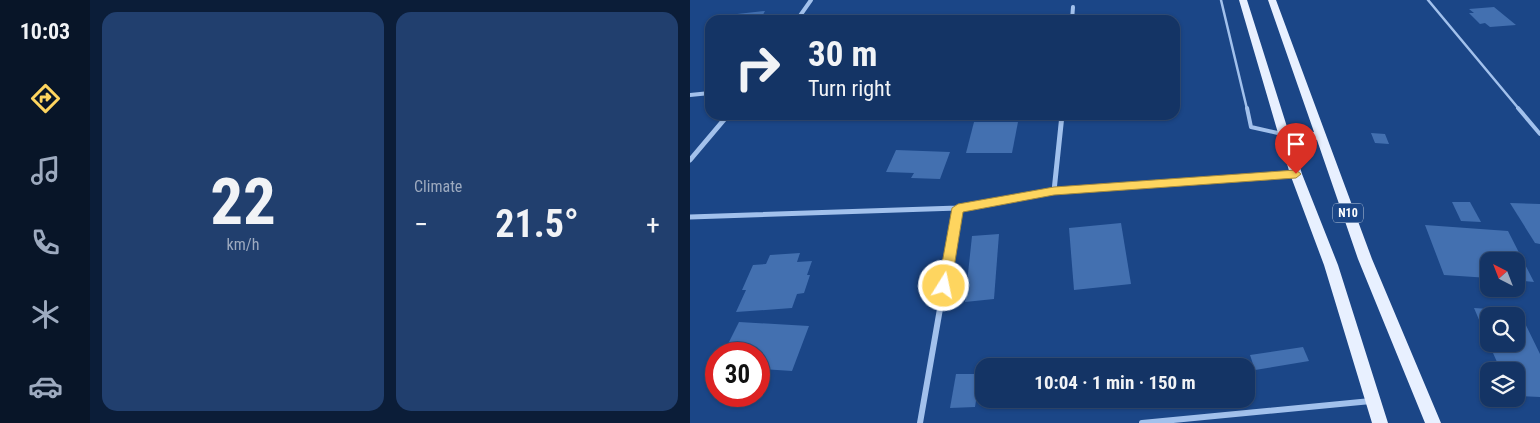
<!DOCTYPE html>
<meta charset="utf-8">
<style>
body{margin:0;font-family:"Roboto Condensed",sans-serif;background:#213f6e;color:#f1f3f6;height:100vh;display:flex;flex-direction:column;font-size:19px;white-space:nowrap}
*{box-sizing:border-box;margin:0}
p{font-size:16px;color:#9daabf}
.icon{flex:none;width:28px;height:28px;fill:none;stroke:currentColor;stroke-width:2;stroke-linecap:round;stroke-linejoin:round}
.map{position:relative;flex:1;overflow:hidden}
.panel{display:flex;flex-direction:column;gap:12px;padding:12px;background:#0b1d38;width:600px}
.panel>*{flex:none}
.guide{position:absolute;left:15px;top:15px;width:475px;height:105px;border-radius:15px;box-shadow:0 1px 4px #0004,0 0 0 1px #334f79;background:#143465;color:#f1f3f6;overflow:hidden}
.needle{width:32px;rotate:318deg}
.controls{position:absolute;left:790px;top:252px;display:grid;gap:10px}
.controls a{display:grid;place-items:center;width:45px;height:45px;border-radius:10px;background:#143465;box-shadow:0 1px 4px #0004,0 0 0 1px #334f79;font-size:25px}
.speed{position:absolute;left:15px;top:342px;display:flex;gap:10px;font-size:25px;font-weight:700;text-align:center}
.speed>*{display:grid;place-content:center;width:65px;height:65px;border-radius:50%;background:#143465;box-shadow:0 1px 4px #0004,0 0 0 1px #334f79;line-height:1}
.speed .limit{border:8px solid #d22;background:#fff;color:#111}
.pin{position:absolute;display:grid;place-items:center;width:42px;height:42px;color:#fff;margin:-51px -21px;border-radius:50% 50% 50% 0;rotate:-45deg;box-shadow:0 0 5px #0007}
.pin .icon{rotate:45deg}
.me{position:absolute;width:55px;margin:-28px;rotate:10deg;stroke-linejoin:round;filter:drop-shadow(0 0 4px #0008)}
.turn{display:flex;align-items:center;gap:18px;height:105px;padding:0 20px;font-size:22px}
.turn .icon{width:65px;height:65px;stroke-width:2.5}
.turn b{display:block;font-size:35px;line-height:42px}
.big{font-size:38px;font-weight:700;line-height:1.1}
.panel .widget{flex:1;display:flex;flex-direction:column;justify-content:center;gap:8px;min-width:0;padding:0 18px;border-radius:15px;background:#213f6e}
.panel .dial{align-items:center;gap:0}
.dial b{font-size:65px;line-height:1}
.heat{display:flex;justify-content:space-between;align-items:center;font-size:28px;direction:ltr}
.panel .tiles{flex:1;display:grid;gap:12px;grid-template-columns:repeat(2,1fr)}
.trip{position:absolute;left:285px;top:358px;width:280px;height:50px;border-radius:15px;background:#143465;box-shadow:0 1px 4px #0004,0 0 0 1px #334f79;font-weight:700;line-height:50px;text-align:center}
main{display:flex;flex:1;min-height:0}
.menu{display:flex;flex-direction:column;width:90px;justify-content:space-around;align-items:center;background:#081528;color:#9daabf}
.menu .icon{width:35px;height:35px}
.menu .on{color:#fed55f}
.menu b{font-size:22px;color:#f1f3f6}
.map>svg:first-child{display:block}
.building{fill:#4370b0}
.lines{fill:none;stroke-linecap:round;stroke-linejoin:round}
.lane-far1{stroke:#a2c1ec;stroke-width:2.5}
.lane{stroke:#a2c1ec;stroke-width:4}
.street-far2{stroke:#a2c1ec;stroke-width:4}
.street-far1{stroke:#a2c1ec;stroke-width:5}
.street{stroke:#a2c1ec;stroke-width:6}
.primary{fill:#e8f0ff;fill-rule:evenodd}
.route{fill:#fed55f;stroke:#a58a3e}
.labels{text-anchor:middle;stroke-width:5;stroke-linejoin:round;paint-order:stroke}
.shield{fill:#1b4687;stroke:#bbc8db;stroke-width:1}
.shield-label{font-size:12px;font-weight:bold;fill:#fff}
</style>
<main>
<nav class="menu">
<b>10:03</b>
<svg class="icon on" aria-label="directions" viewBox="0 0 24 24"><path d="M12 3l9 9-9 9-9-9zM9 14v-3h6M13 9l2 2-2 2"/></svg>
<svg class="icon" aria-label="music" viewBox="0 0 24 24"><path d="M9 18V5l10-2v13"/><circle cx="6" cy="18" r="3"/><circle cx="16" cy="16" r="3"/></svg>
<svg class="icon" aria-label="phone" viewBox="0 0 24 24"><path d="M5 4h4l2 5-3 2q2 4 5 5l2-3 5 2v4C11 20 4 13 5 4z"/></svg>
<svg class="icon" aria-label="climate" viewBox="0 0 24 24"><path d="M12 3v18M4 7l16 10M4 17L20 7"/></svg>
<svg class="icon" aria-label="car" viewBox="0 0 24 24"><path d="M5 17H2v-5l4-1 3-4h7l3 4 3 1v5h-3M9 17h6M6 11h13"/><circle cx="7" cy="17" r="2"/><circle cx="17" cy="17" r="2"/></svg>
</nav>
<section class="panel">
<div class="tiles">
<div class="widget dial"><b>22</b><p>km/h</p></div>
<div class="widget"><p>Climate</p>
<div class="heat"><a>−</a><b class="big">21.5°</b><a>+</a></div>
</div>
</div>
</section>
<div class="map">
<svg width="850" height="423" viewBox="0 0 850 423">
<rect width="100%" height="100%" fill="#1b4687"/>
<!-- building -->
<g class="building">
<path d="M804,7l22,18 -26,2 -5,-4 -5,1 -11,-11h5l-5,-4z"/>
<path d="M75,11l-5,9h-27l4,-6z"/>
<path d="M284,122h44l-6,31h-46z"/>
<path d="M681,133l14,1 4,10 -14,-1z"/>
<path d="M206,150l54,2 -10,27 -29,-1 3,-5 -28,-1z"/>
<path d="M762,202h18l11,20 -20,-1z"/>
<path d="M820,203l30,1v40l-5,-1z"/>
<path d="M431,223l10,61 -57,6 -5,-62z"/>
<path d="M735,225l83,6 26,51 -18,-2v-19h-27v17l-45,-3z"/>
<path d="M309,234l-5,65 -29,3 7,-66z"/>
<path d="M110,253l-3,9 15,-1 -5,14h3l-6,18 -7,1 -5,14 -56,4 10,-22h-4l11,-25 13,-1 4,-9z"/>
<path d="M784,308l45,3 21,43v43l-24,-1v-25h-15l-12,-27h27v-28h-27v27z"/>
<path d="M49,322l70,4 -17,45 -31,-2 -2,5v-20h-36z"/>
<path d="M613,347l6,14 -54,9 -5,-15z"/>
<path d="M266,374h24l-5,33 -25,1z"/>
<path d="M307,399h34v2l-34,2z"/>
</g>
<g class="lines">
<!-- lane-far1 -->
<g class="lane-far1">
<path d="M531,0l26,109"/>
<path d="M738,0l91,109"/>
</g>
<!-- lane -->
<g class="lane">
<path d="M557,108l4,19 31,7"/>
<path d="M828,108l22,26"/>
</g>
<!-- street-far2 -->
<g class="street-far2">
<path d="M107,20l14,-20"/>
<path d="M382,20l1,-13"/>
<path d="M0,95l20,-2"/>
</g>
<!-- street-far1 -->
<g class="street-far1">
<path d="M0,160l38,-45"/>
<path d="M364,191l8,-76"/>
<path d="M0,217l268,-9 96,-17 241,-17"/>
<path d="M261,247l7,-39"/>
</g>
<!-- street -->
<g class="street">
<path d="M230,423l31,-177"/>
<path d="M452,423l229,-22"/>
</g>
<!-- primary -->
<path class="primary" d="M549,0h8l41,130 26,2 -46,-132h8l96,259 69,164h-16l-67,-164 -41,-119 -26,-2 11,36 36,91 50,158h-16l-48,-158 -34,-91z"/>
</g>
<!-- route -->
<path class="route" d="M606,170l5,4 -5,4 -242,17 -91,17 -12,74 -2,4 -5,2 -4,-2 -2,-4 14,-78 6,-4 96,-17z"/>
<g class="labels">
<!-- shield labels -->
<rect class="shield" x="643" y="203.5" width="30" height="19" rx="4"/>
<g class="shield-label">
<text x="658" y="217">N10</text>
</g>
</g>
</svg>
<div class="controls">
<a><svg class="needle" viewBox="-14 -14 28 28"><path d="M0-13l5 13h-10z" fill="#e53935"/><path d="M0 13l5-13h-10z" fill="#9daabf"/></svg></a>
<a><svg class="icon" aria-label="search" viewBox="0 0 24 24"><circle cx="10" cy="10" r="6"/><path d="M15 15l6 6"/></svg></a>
<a><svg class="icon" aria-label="layers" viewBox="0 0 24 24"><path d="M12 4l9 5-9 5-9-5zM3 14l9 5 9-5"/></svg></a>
</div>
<div class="speed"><div class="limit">30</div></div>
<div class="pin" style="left:606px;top:174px;background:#d93025"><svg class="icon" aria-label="arrive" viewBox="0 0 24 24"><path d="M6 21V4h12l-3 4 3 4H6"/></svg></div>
<svg class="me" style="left:254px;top:286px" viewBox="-20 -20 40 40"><circle r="17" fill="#fed55f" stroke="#fff" stroke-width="3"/><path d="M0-11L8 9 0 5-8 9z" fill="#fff"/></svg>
<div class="trip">10:04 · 1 min · 150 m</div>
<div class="guide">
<div class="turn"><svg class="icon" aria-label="right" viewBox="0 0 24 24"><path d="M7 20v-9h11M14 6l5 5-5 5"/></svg><div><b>30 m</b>Turn right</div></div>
</div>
</div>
</main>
